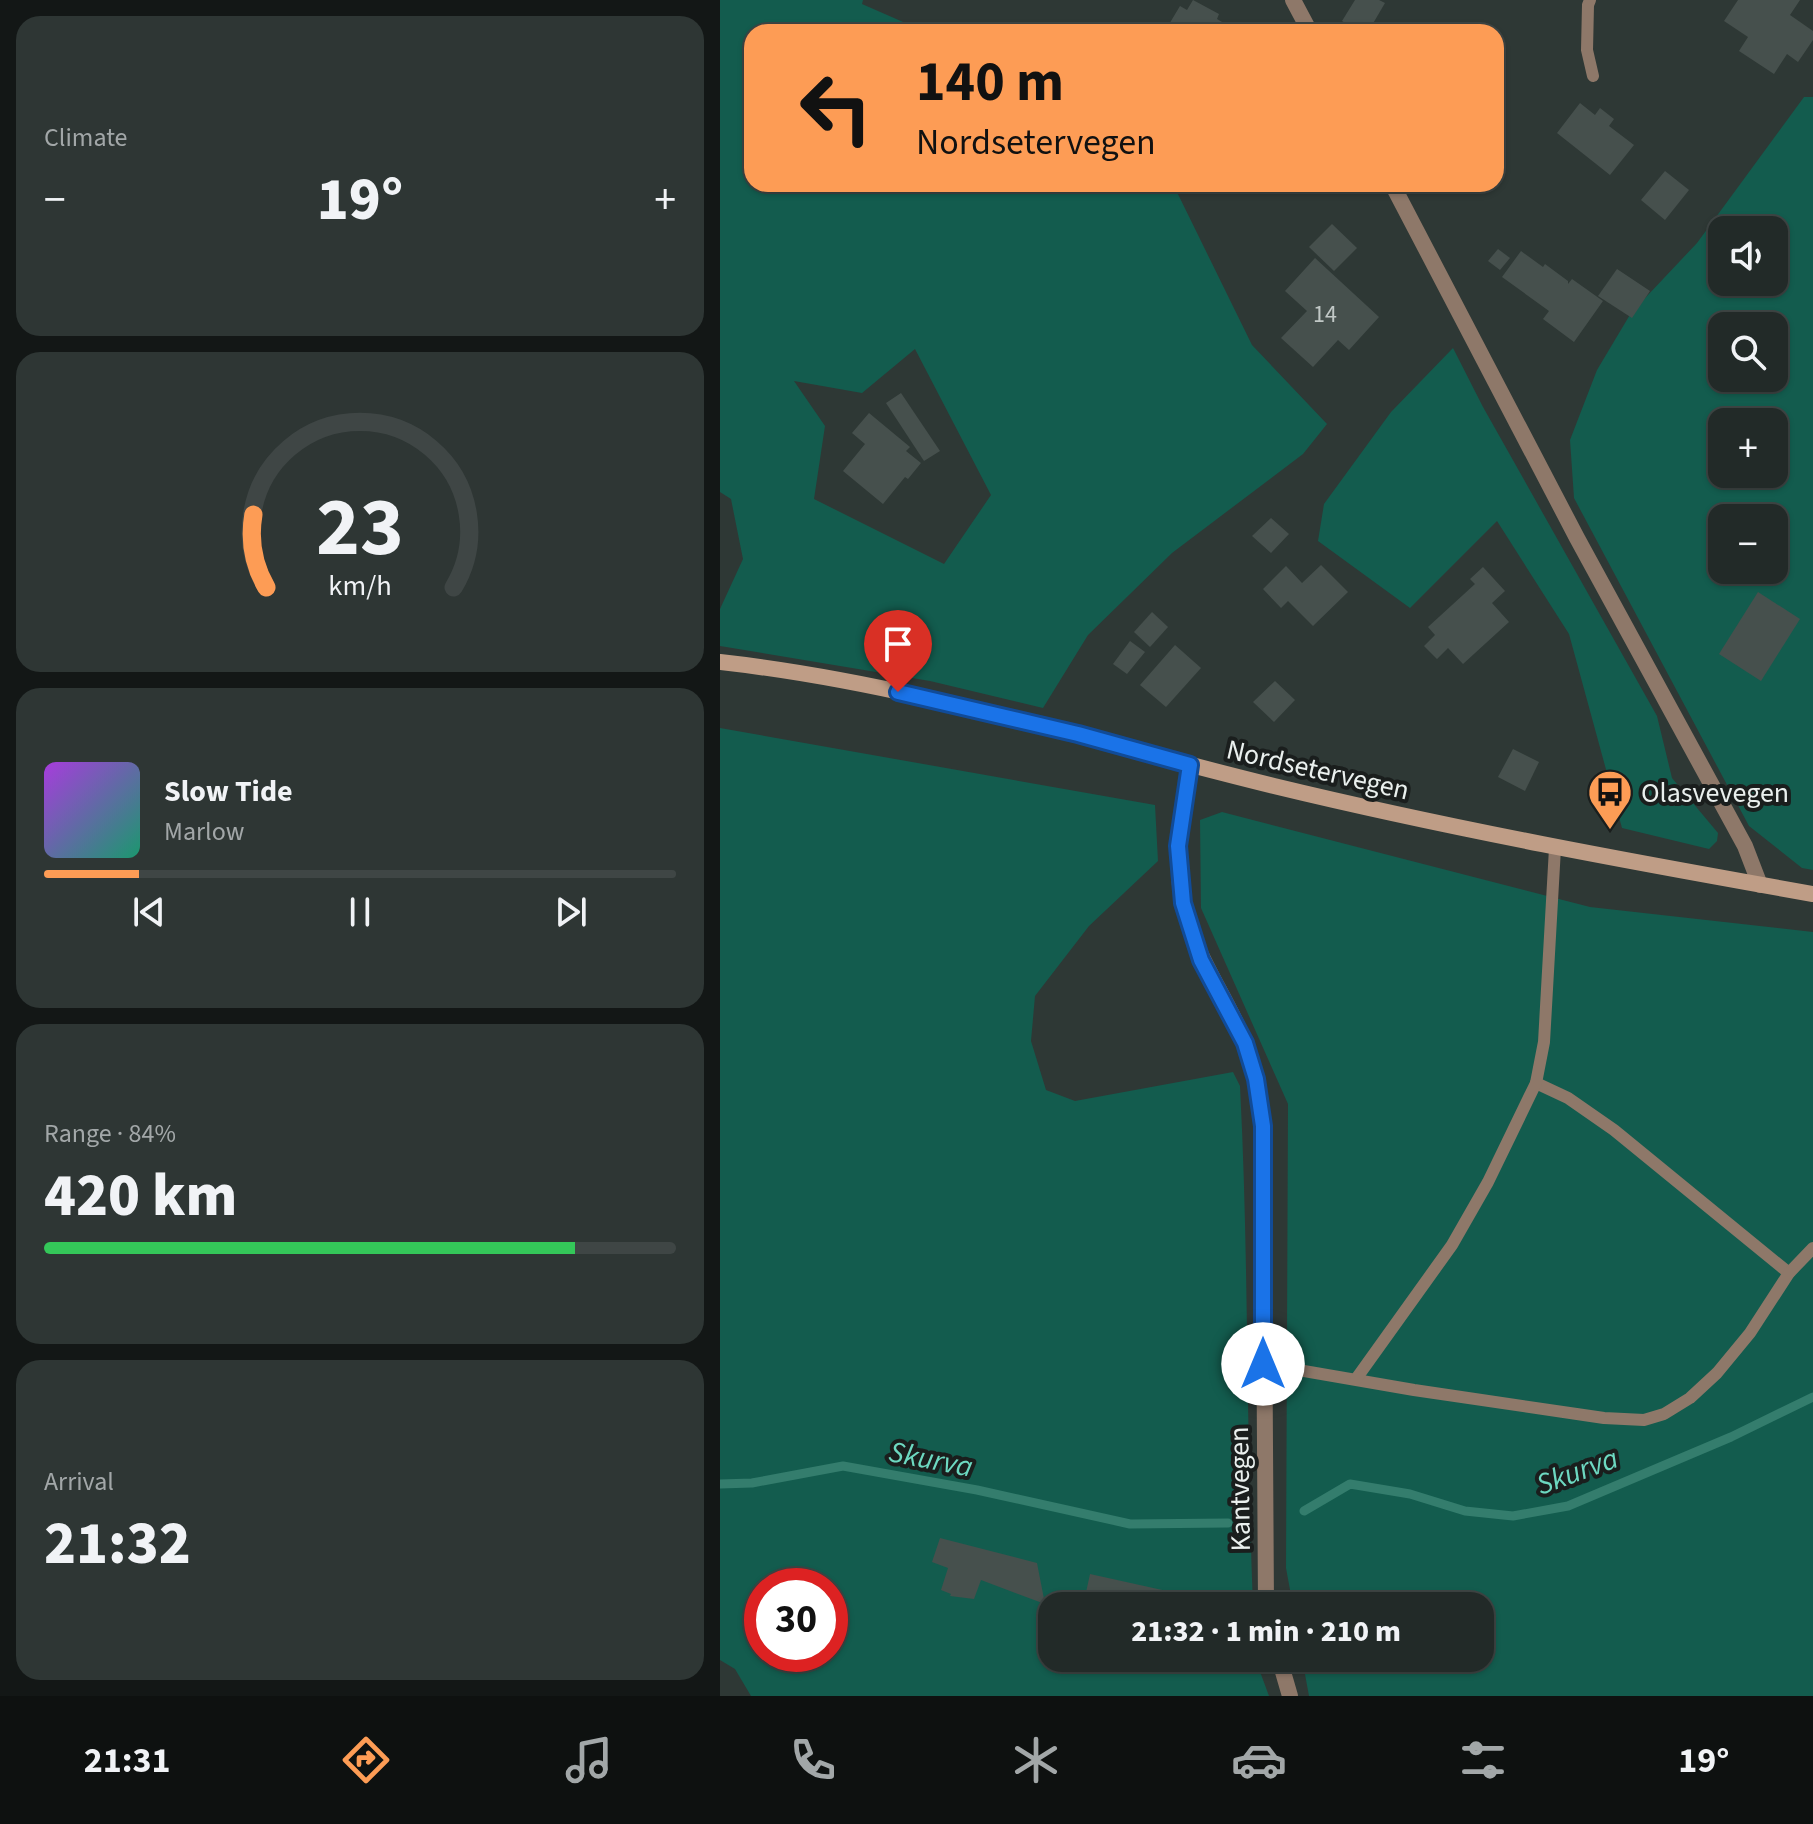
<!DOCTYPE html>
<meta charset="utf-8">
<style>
body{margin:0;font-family:"Source Sans 3",sans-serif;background:#2e3634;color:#f1f3f6;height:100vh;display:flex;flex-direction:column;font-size:30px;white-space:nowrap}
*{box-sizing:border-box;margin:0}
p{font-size:26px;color:#a2a7a8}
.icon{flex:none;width:44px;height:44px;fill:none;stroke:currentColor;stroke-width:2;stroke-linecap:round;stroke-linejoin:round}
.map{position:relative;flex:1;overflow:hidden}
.panel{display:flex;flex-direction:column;gap:16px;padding:16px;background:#131716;width:720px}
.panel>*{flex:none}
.top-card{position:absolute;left:24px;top:24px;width:760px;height:168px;border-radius:24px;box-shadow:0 2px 6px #0004,0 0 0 2px #3f4645;background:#fd9c55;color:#111;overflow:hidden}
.controls{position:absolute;left:988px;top:216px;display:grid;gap:16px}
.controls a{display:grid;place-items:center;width:80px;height:80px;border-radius:16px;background:#222a28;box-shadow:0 2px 6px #0004,0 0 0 2px #3f4645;font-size:40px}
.speed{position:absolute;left:24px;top:1568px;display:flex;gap:16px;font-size:40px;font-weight:700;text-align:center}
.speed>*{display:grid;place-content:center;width:104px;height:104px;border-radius:50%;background:#222a28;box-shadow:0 2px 6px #0004,0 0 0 2px #3f4645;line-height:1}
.speed .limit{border:12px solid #d22;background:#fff;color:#111}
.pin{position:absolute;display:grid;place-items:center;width:68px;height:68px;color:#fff;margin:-82px -34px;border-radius:50% 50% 50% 0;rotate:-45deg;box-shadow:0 0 8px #0007}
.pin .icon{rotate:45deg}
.me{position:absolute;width:88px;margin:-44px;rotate:0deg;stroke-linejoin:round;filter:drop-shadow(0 0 6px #0008)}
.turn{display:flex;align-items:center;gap:28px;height:168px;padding:0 40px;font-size:36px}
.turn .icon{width:104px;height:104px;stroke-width:2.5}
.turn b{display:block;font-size:56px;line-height:68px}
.big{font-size:60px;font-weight:800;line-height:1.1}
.panel .tile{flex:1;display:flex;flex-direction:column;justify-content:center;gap:12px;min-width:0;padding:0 28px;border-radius:24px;background:#2e3634}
.panel .dial{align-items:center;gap:0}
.dial svg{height:208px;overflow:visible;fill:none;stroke:#3f4645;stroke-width:7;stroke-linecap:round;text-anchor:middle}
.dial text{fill:#f1f3f6;stroke:none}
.song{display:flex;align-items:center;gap:24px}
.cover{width:96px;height:96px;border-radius:12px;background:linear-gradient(135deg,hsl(280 70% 55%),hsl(160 70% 35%))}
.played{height:8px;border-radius:4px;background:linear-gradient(90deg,#fd9c55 15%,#3f4645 15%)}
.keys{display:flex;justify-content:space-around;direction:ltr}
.heat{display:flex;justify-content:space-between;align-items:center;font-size:44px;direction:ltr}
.charge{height:12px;border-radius:6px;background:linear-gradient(90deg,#34c759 84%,#3f4645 0)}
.trip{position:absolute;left:318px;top:1592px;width:456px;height:80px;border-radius:24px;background:#222a28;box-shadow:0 2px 6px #0004,0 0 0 2px #3f4645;font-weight:800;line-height:80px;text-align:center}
.menu{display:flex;height:128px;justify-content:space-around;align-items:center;background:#0e1110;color:#a2a7a8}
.menu .icon{width:56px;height:56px}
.menu .on{color:#fd9c55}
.menu b{font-size:36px;color:#f1f3f6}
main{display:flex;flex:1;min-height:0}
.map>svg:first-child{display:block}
.green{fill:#135c4e;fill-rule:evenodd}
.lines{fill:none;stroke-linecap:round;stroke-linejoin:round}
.stream{stroke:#347d6d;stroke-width:9}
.building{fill:#46504d}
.lane{stroke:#8e7869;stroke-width:12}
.street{stroke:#8e7869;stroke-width:16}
.secondary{stroke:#bf9d86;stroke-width:16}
.route-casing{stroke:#114b97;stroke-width:20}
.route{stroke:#1a73e8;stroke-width:14}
.labels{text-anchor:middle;stroke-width:8;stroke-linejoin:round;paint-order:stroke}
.number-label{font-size:24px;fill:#c1c8c6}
.street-label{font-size:28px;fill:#eaf0ee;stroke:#1a1e1d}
.poi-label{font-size:28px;fill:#eaf0ee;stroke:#1a1e1d;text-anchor:start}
.water-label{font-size:30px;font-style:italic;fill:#6dd9c1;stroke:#1a1e1d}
</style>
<main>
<section class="panel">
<div class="tile"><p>Climate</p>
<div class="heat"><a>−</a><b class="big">19°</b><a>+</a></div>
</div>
<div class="tile dial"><svg viewBox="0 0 100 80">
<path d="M14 69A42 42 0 1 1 86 69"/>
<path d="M14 69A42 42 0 0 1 9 41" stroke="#fd9c55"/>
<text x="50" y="56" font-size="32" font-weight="700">23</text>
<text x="50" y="72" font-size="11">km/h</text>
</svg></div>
<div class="tile">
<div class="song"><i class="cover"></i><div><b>Slow Tide</b><p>Marlow</p></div></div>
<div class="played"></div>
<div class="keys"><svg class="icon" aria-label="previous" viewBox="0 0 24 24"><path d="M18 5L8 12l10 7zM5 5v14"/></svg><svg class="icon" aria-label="pause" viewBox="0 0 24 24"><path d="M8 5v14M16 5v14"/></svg><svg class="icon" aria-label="next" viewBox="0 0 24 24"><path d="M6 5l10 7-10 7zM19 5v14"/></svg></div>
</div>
<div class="tile"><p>Range · 84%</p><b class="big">420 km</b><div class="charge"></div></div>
<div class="tile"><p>Arrival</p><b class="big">21:32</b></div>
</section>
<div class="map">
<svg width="1093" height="1696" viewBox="0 0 1093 1696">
<rect width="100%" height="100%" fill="#2e3835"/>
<!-- green -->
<g class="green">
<path d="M0,0h143l-1,4 64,28h-174v152h421l79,161 75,79 -24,30 -131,99 -84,82 -45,73 -113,-27 -210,-35v-37l23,-50 -12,-60 -11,-7zM195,349l76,146 -47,69 -130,-65 11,-73 -31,-45 68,12z"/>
<path d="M1084,97h9v773l-11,-2 -53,-42 -175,-328 -4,-58 27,-70 34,-57 66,-70zM1002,230h52v52h-52zM1002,326h52v52h-52zM1002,422h52v52h-52zM1002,518h52v52h-52z"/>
<path d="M733,348l30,59 174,309 15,62 46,55 -1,8 -8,8 -87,-21 -53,-194 -72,-113 -87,87 -92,-67 6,-37 67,-92z"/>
<path d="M0,728l435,77 3,56 -69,65 -54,70 -4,45 15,49 29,11 158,-29 7,14c9,173 6,347 13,520h-201v52h203l14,38h-518l-16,-27 -15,-9zM42,1586h68v68h-68z"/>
<path d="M502,812l368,95 223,25v764h-504l-7,-38h178v-52h-187l-7,-38 2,-464 -87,-196 -1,-88z"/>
</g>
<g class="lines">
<!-- stream -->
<g class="stream">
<path d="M0,1484l32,-1 91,-17 134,24 153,34 98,-1"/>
<path d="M584,1511l46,-27 60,10 55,17 48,5 55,-10 163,-69 82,-40"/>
</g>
</g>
<!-- building -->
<g class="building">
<path d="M473,0l26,14 -2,5 22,13h-64l-7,-6 12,-20 7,4z"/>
<path d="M635,0h24l6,3 -17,29h-8l-18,-11z"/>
<path d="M1018,0h62l-10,15 23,16v9l-15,22 -11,-8 -13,20 -35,-23 9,-14 -24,-16z"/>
<path d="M860,103l15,12 5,-7 14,11 -5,7 25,19 -24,30 -53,-42z"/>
<path d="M945,171l24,19 -24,30 -24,-20z"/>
<path d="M612,224l25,24 -23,23 -25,-24z"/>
<path d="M778,249l12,9 -10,12 -12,-9z"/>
<path d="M801,251l22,16 2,-3 23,17v3l4,-5 31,22 -29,41 -31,-23 6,-8 -47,-34z"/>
<path d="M595,258l64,59 -30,33 -11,-10 -25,27 -32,-29 26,-27 -22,-20z"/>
<path d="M897,269l33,22 -18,27 -34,-22z"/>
<path d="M181,393l39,58 -16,10 -38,-58z"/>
<path d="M149,413l41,34 -4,4 15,12 -13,16 -3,-2 -22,27 -40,-33 22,-27 -13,-11z"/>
<path d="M551,518l18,16 -18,19 -19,-17z"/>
<path d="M601,565l27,27 -35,34 -25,-25 -7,7 -18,-19 23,-23 16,17z"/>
<path d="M763,567l22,24 -13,12 17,19 -46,42 -15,-16 -11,11 -13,-13 11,-11 -7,-8 47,-43 -5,-5z"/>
<path d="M1038,592l42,27 -39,62 -42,-27z"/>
<path d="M432,612l16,15 -18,20 -16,-15z"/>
<path d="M410,641l15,11 -18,22 -14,-10z"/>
<path d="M455,645l26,23 -35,39 -26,-22z"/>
<path d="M555,681l20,19 -21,22 -21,-20z"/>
<path d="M793,749l26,13 -14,29 -27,-14z"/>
<path d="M220,1538l97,25 8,41 -64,-24 -7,19 -24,-3 1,-2 -10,-4 7,-22 -16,-6z"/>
<path d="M370,1574l113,25v7h-120z"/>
</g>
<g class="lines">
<!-- lane -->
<g class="lane">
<path d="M870,0l-2,5 -1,45 6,26"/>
<path d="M816,1083l32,15 46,32 175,143"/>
<path d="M543,1364l151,26 190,28 40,2 20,-6 26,-16 27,-25 33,-40 39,-60 24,-25"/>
<path d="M636,1379l96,-134 36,-63 48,-99 8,-41 11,-194"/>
</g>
<!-- street -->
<g class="street">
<path d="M573,0l17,32"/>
<path d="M672,184l185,354 168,308 15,39"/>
<path d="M470,765c-7,46 -17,93 -7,139 12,53 43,91 62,139 11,26 14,55 18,83l3,480"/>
<path d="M559,1658l11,38"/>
</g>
<!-- secondary -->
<path class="secondary" d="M0,662c189,21 370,79 554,124 178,43 358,76 539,108"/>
</g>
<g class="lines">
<!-- route casing -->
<g class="route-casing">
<path id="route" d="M178,692l180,42 112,31 -12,81 5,57 18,57 44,83 11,36 7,47v238"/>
</g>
<!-- route -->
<use href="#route" class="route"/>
</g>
<!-- icons -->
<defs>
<g id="bus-pin" transform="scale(2.3)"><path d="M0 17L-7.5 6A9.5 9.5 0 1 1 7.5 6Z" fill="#fd9c55" stroke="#1a1e1d"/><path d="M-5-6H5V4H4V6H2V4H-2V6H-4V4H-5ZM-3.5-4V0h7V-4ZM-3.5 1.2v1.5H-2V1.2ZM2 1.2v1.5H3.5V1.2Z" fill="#111"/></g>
</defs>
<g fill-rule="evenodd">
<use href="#bus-pin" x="890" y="792"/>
</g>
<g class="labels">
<!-- number labels -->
<g class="number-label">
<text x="605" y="322">14</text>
</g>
<!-- street labels -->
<g class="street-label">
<text transform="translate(598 769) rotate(13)" y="10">Nordsetervegen</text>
<text transform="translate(519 1489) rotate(-91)" y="10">Kantvegen</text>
</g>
<!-- poi labels -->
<g class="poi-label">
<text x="921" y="802">Olasvevegen</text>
</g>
<!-- water labels -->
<g class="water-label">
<text transform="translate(211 1459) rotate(11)" y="10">Skurva</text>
<text transform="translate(857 1471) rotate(-20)" y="10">Skurva</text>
</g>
</g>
</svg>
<div class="controls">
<a><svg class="icon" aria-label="sound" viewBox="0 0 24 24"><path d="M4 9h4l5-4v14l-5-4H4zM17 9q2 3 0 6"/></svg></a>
<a><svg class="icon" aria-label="search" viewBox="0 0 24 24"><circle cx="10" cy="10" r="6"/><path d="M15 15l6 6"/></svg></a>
<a>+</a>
<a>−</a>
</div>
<div class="speed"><div class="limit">30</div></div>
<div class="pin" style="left:178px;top:692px;background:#d93025"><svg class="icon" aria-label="arrive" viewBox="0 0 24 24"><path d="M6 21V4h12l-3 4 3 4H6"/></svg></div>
<svg class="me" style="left:543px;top:1364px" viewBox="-20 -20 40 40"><circle r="19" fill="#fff"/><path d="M0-13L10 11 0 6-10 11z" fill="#1a73e8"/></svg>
<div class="trip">21:32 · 1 min · 210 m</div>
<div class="top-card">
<div class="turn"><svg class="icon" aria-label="left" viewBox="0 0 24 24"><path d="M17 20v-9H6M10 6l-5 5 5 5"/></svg><div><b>140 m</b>Nordsetervegen</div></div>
</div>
</div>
</main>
<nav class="menu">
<b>21:31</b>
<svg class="icon on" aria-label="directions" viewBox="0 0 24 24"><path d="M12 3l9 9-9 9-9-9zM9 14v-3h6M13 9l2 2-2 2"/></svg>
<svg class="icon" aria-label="music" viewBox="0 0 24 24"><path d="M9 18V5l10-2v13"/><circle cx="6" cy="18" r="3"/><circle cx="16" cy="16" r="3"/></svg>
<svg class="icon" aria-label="phone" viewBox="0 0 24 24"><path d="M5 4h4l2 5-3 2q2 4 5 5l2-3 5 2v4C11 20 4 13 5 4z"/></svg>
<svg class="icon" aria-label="climate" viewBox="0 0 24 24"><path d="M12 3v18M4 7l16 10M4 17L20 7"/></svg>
<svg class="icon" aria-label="car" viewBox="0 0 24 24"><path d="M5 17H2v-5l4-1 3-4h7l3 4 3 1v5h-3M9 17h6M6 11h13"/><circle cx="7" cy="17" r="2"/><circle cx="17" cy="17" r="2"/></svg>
<svg class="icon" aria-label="filters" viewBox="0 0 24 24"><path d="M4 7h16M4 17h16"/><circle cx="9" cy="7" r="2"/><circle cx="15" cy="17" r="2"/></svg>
<b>19°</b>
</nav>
